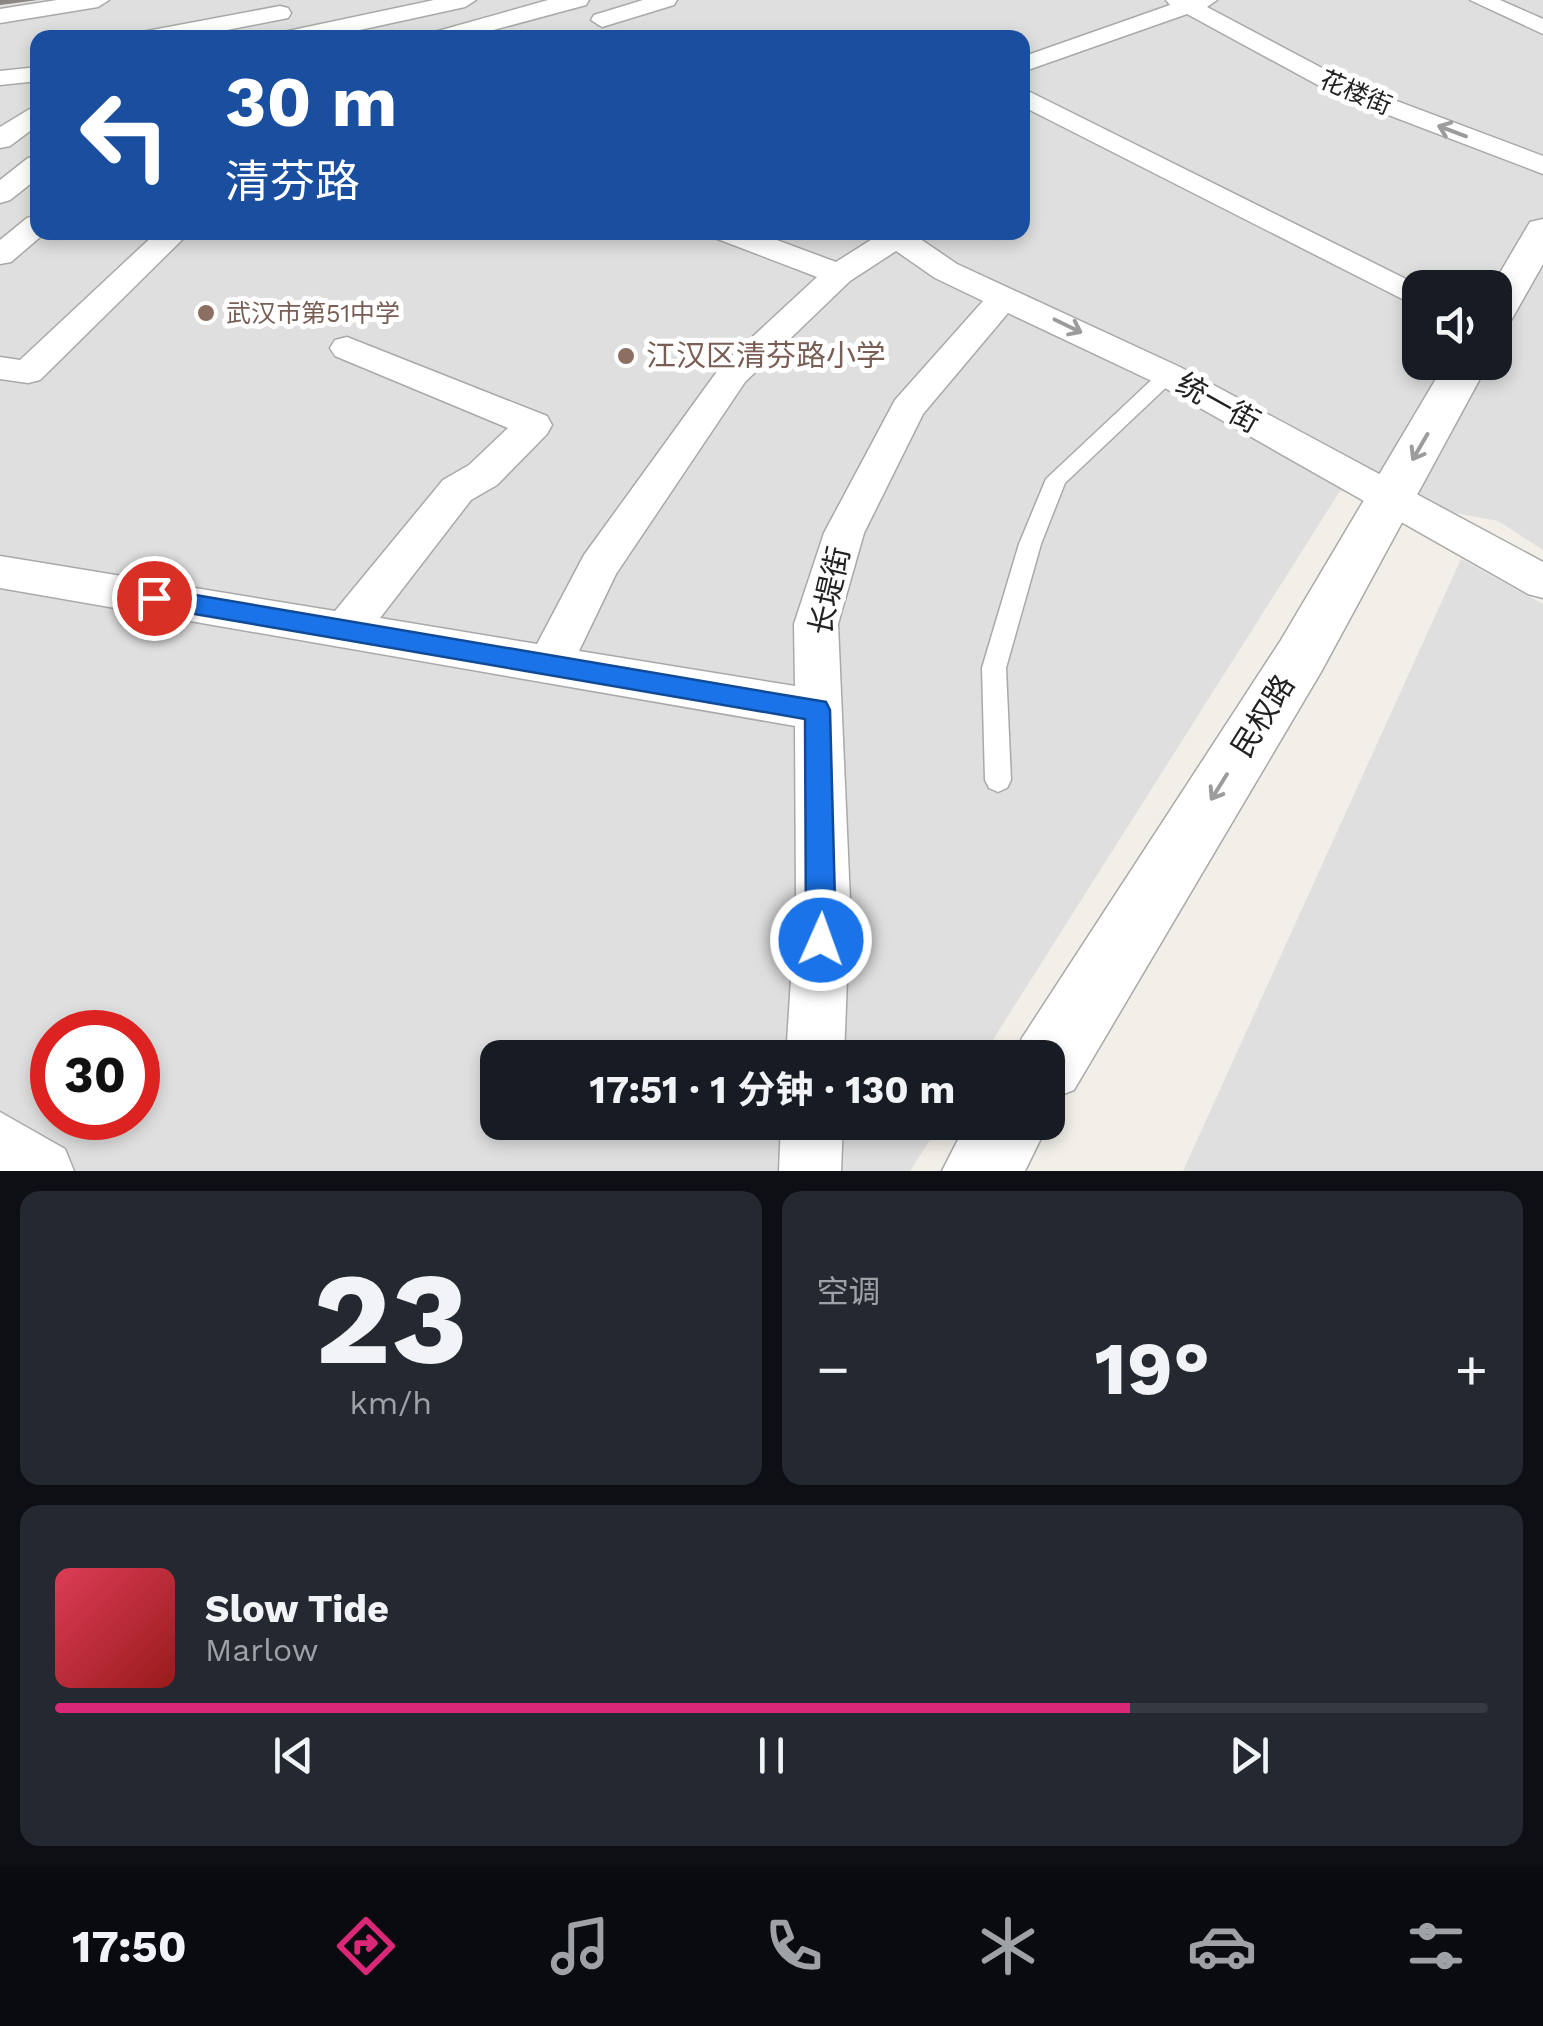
<!DOCTYPE html>
<html lang="zh">
<meta charset="utf-8">
<style>
body{margin:0;font-family:"Work Sans","Noto Sans SC",sans-serif;background:#242831;color:#f1f3f6;height:100vh;display:flex;flex-direction:column;font-size:38px;white-space:nowrap}
*{box-sizing:border-box;margin:0}
p{font-size:32px;color:#9ea1a6}
.icon{flex:none;width:55px;height:55px;fill:none;stroke:currentColor;stroke-width:2;stroke-linecap:round;stroke-linejoin:round}
.map{position:relative;height:1171px;overflow:hidden}
.side{display:flex;flex-direction:column;gap:20px;padding:20px;background:#0d0f14;flex:1}
.side>*{flex:none}
.guide{position:absolute;left:30px;top:30px;width:1000px;height:210px;border-radius:20px;box-shadow:0 5px 15px #0003;background:#1a4fa0;color:#fff;overflow:hidden}
.buttons{position:absolute;left:1402px;top:270px;display:grid;gap:20px}
.buttons a{display:grid;place-items:center;width:110px;height:110px;border-radius:20px;background:#171b24;box-shadow:0 5px 15px #0003;font-size:50px}
.speed{position:absolute;left:30px;top:1010px;display:flex;gap:20px;font-size:50px;font-weight:700;text-align:center}
.speed>*{display:grid;place-content:center;width:130px;height:130px;border-radius:50%;background:#171b24;box-shadow:0 5px 15px #0003;line-height:1}
.speed .limit{border:15px solid #d22;background:#fff;color:#111}
.pin{position:absolute;display:grid;place-items:center;width:85px;height:85px;color:#fff;margin:-42px;border:5px solid #fff;border-radius:50%;box-shadow:0 2px 10px #0007}
.me{position:absolute;width:110px;margin:-55px;rotate:2deg;stroke-linejoin:round;filter:drop-shadow(0 0 8px #0008)}
.turn{display:flex;align-items:center;gap:35px;height:210px;padding:0 30px;font-size:45px}
.turn .icon{width:130px;height:130px;stroke-width:2.5}
.turn b{display:block;font-size:70px;line-height:85px}
.big{font-size:75px;font-weight:700;line-height:1.1}
.side .tile{flex:1;display:flex;flex-direction:column;justify-content:center;gap:15px;min-width:0;padding:0 35px;border-radius:20px;background:#242831}
.side .dial{align-items:center;gap:0}
.dial b{font-size:130px;line-height:1}
.song{display:flex;align-items:center;gap:30px}
.cover{width:120px;height:120px;border-radius:15px;background:linear-gradient(135deg,hsl(350 70% 55%),hsl(0 70% 35%))}
.played{height:10px;border-radius:5px;background:linear-gradient(90deg,#db2777 75%,#363941 75%)}
.keys{display:flex;justify-content:space-around;direction:ltr}
.heat{display:flex;justify-content:space-between;align-items:center;font-size:55px;direction:ltr}
.side .tiles{flex:1;display:grid;gap:20px;grid-template-columns:1fr 1fr}
.tile:last-child{grid-column:span 2}
.trip{position:absolute;left:480px;top:1040px;width:585px;height:100px;border-radius:20px;background:#171b24;box-shadow:0 5px 15px #0003;font-weight:700;line-height:100px;text-align:center}
.menu{display:flex;height:160px;justify-content:space-around;align-items:center;background:#090b0e;color:#9ea1a6}
.menu .icon{width:70px;height:70px}
.menu .selected{color:#db2777}
.menu b{font-size:45px;color:#f1f3f6}
.map>svg:first-child{display:block}
.residential{fill:#e0dfdf;fill-rule:evenodd}
.lines{fill:none;stroke-linecap:round;stroke-linejoin:round}
.service-casing{stroke:#a9a9a9;stroke-width:3}
.minor-casing{stroke:#a9a9a9;stroke-width:3}
.tertiary-casing{stroke:#a9a9a9;stroke-width:3}
.service{fill:#fff;fill-rule:evenodd}
.minor{fill:#fff;fill-rule:evenodd}
.tertiary{fill:#fff;fill-rule:evenodd}
.shaded-wall{fill:#8b8681}
.oneway{stroke:#9c9c9c}
.route{fill:#1a73e8;stroke:#114b97;stroke-width:2.5}
.education-dot{fill:#8d6e63;stroke:#fff;stroke-width:4}
.labels{text-anchor:middle;stroke-width:10;stroke-linejoin:round;paint-order:stroke}
.far-street-label{font-size:25px;fill:#222;stroke:#fff}
.far-education-label{font-size:25px;fill:#785e54;stroke:#fff;text-anchor:start}
.education-label{font-size:30px;fill:#785e54;stroke:#fff;text-anchor:start}
.street-label{font-size:30px;fill:#222;stroke:#fff}
</style>
<div class="map">
<svg width="1543" height="1171" viewBox="0 0 1543 1171">
<rect width="100%" height="100%" fill="#f2efe9"/>
<!-- residential -->
<g class="residential">
<path d="M0,0h1543v550l-45,-29 -158,-30 -358,566 -484,1v64l443,1 -31,48h-910zM38,38h984v194h-984zM1420,288h75v74h-75zM52,1032h86v86h-86z"/>
<path d="M1461,559l82,45v567h-360z"/>
</g>
<g class="lines">
<!-- service casing -->
<g class="service-casing">
<path id="service" d="M1168,369l9,6 -2,4 -110,104 -24,61 -35,124 5,112 -4,8 -9,4 -9,-4 -4,-8 -3,-112 37,-124 27,-65 115,-108z"/>
</g>
<!-- minor casing -->
<g class="minor-casing">
<g id="minor">
<path d="M57,0h52l-11,7 -98,16v-14z"/>
<path d="M434,0h42l-11,7 -142,31h-46l11,-7z"/>
<path d="M548,0h41l-3,5 -122,33h-36l3,-5z"/>
<path d="M643,0h34l-3,5 -72,22 -11,-7 3,-5z"/>
<path d="M1166,0h51l-10,7 147,78 189,71v18l-207,-79 -149,-81 -165,58v-15l148,-52z"/>
<path d="M1470,0h30l43,19v15z"/>
<path d="M280,6l8,2 3,5 -3,5 -101,20h-51l11,-7z"/>
<path d="M38,67v14l-38,4v-14z"/>
<path d="M1022,88l402,200h-4v20l-398,-202z"/>
<path d="M38,104v21l-28,21 -10,2v-21z"/>
<path d="M38,156v22l-28,22 -10,3v-23l28,-22z"/>
<path d="M38,215v17h8l-35,30 -11,2v-24l27,-22z"/>
<path d="M157,232h33l-150,148 -12,3 -28,-4v-22l20,3z"/>
<path d="M711,232h44l81,30 41,-26 -3,-4h36l47,32 223,103 363,195v36l-15,-4 -372,-211 -148,-70 -85,101 -59,119 -26,91 12,276 -6,158h-58l10,-158 -1,-174 -795,-138v-32l335,55 108,-131 26,-15 39,-37 -173,-72 -5,-8 5,-8 12,-3 200,79 5,9 -5,9 -50,51 -26,15 -91,118 157,26 47,-89 137,-189 96,-89 -102,-39zM896,251l39,27 48,23 -88,99 -71,133 -30,91 1,62 -216,-35 37,-77 129,-192 105,-101z"/>
<path d="M0,1112l65,37 9,22h-74z"/>
<path d="M781,1122h62l-2,49h-62z"/>
</g>
</g>
<!-- tertiary casing -->
<g class="tertiary-casing">
<g id="tertiary">
<path d="M1543,219v45l-34,60 -14,3v-39h-4l39,-66z"/>
<path d="M1446,362h43l-168,310 -247,418 -26,10v-42h-34l8,-20 259,-398z"/>
<path d="M1048,1119l1,3 -24,49h-83l25,-49h81z"/>
</g>
</g>
<!-- service -->
<use href="#service" class="service"/>
<!-- minor -->
<use href="#minor" class="minor"/>
<!-- tertiary -->
<use href="#tertiary" class="tertiary"/>
</g>
<!-- shaded-wall -->
<path class="shaded-wall" d="M0,0h38l-38,5z"/>
<!-- one-way arrows -->
<defs><path id="oneway-shaft" d="M-6 0H5M1.5-3L5.5 0L1.5 3" fill="none" stroke-width="1.6" stroke-linecap="round" stroke-linejoin="round" transform="scale(2.5)"/></defs>
<g class="oneway">
<use href="#oneway-shaft" transform="translate(1452 131) rotate(-159)"/>
<use href="#oneway-shaft" transform="translate(1068 326) rotate(26)"/>
<use href="#oneway-shaft" transform="translate(1420 447) rotate(120)"/>
<use href="#oneway-shaft" transform="translate(1219 787) rotate(122)"/>
</g>
<!-- route -->
<path class="route" d="M154,588l672,114 4,8 6,230 -5,10 -10,4 -10,-4 -5,-10 -1,-221 -651,-112 -12,-9z"/>
<!-- markers -->
<g class="education-dot">
<circle cx="206" cy="313" r="10"/>
<circle cx="626" cy="356" r="10"/>
</g>
<g class="labels">
<!-- far-street labels -->
<g class="far-street-label">
<text transform="translate(1356 92) rotate(23)" y="9">花楼街</text>
</g>
<!-- far-education labels -->
<g class="far-education-label">
<text x="226" y="322">武汉市第51中学</text>
</g>
<!-- education labels -->
<g class="education-label">
<text x="646" y="366">江汉区清芬路小学</text>
</g>
<!-- street labels -->
<g class="street-label">
<text transform="translate(1218 403) rotate(29)" y="10">统一街</text>
<text transform="translate(830 591) rotate(-77)" y="10">长堤街</text>
<text transform="translate(1263 716) rotate(-58)" y="10">民权路</text>
</g>
</g>
</svg>
<div class="buttons">
<a><svg class="icon" aria-label="sound" viewBox="0 0 24 24"><path d="M4 9h4l5-4v14l-5-4H4zM17 9q2 3 0 6"/></svg></a>
</div>
<div class="speed"><div class="limit">30</div></div>
<div class="pin" style="left:154px;top:598px;background:#d93025"><svg class="icon" aria-label="arrive" viewBox="0 0 24 24"><path d="M6 21V4h12l-3 4 3 4H6"/></svg></div>
<svg class="me" style="left:821px;top:940px" viewBox="-20 -20 40 40"><circle r="17" fill="#1a73e8" stroke="#fff" stroke-width="3"/><path d="M0-11L8 9 0 5-8 9z" fill="#fff"/></svg>
<div class="trip">17:51 · 1 分钟 · 130 m</div>
<div class="guide">
<div class="turn"><svg class="icon" aria-label="left" viewBox="0 0 24 24"><path d="M17 20v-9H6M10 6l-5 5 5 5"/></svg><div><b>30 m</b>清芬路</div></div>
</div>
</div>
<section class="side">
<div class="tiles">
<div class="tile dial"><b>23</b><p>km/h</p></div>
<div class="tile"><p>空调</p>
<div class="heat"><a>−</a><b class="big">19°</b><a>+</a></div>
</div>
<div class="tile">
<div class="song"><i class="cover"></i><div><b>Slow Tide</b><p>Marlow</p></div></div>
<div class="played"></div>
<div class="keys"><svg class="icon" aria-label="previous" viewBox="0 0 24 24"><path d="M18 5L8 12l10 7zM5 5v14"/></svg><svg class="icon" aria-label="pause" viewBox="0 0 24 24"><path d="M8 5v14M16 5v14"/></svg><svg class="icon" aria-label="next" viewBox="0 0 24 24"><path d="M6 5l10 7-10 7zM19 5v14"/></svg></div>
</div>
</div>
</section>
<nav class="menu">
<b>17:50</b>
<svg class="icon selected" aria-label="directions" viewBox="0 0 24 24"><path d="M12 3l9 9-9 9-9-9zM9 14v-3h6M13 9l2 2-2 2"/></svg>
<svg class="icon" aria-label="music" viewBox="0 0 24 24"><path d="M9 18V5l10-2v13"/><circle cx="6" cy="18" r="3"/><circle cx="16" cy="16" r="3"/></svg>
<svg class="icon" aria-label="phone" viewBox="0 0 24 24"><path d="M5 4h4l2 5-3 2q2 4 5 5l2-3 5 2v4C11 20 4 13 5 4z"/></svg>
<svg class="icon" aria-label="climate" viewBox="0 0 24 24"><path d="M12 3v18M4 7l16 10M4 17L20 7"/></svg>
<svg class="icon" aria-label="car" viewBox="0 0 24 24"><path d="M5 17H2v-5l4-1 3-4h7l3 4 3 1v5h-3M9 17h6M6 11h13"/><circle cx="7" cy="17" r="2"/><circle cx="17" cy="17" r="2"/></svg>
<svg class="icon" aria-label="filters" viewBox="0 0 24 24"><path d="M4 7h16M4 17h16"/><circle cx="9" cy="7" r="2"/><circle cx="15" cy="17" r="2"/></svg>
</nav>
